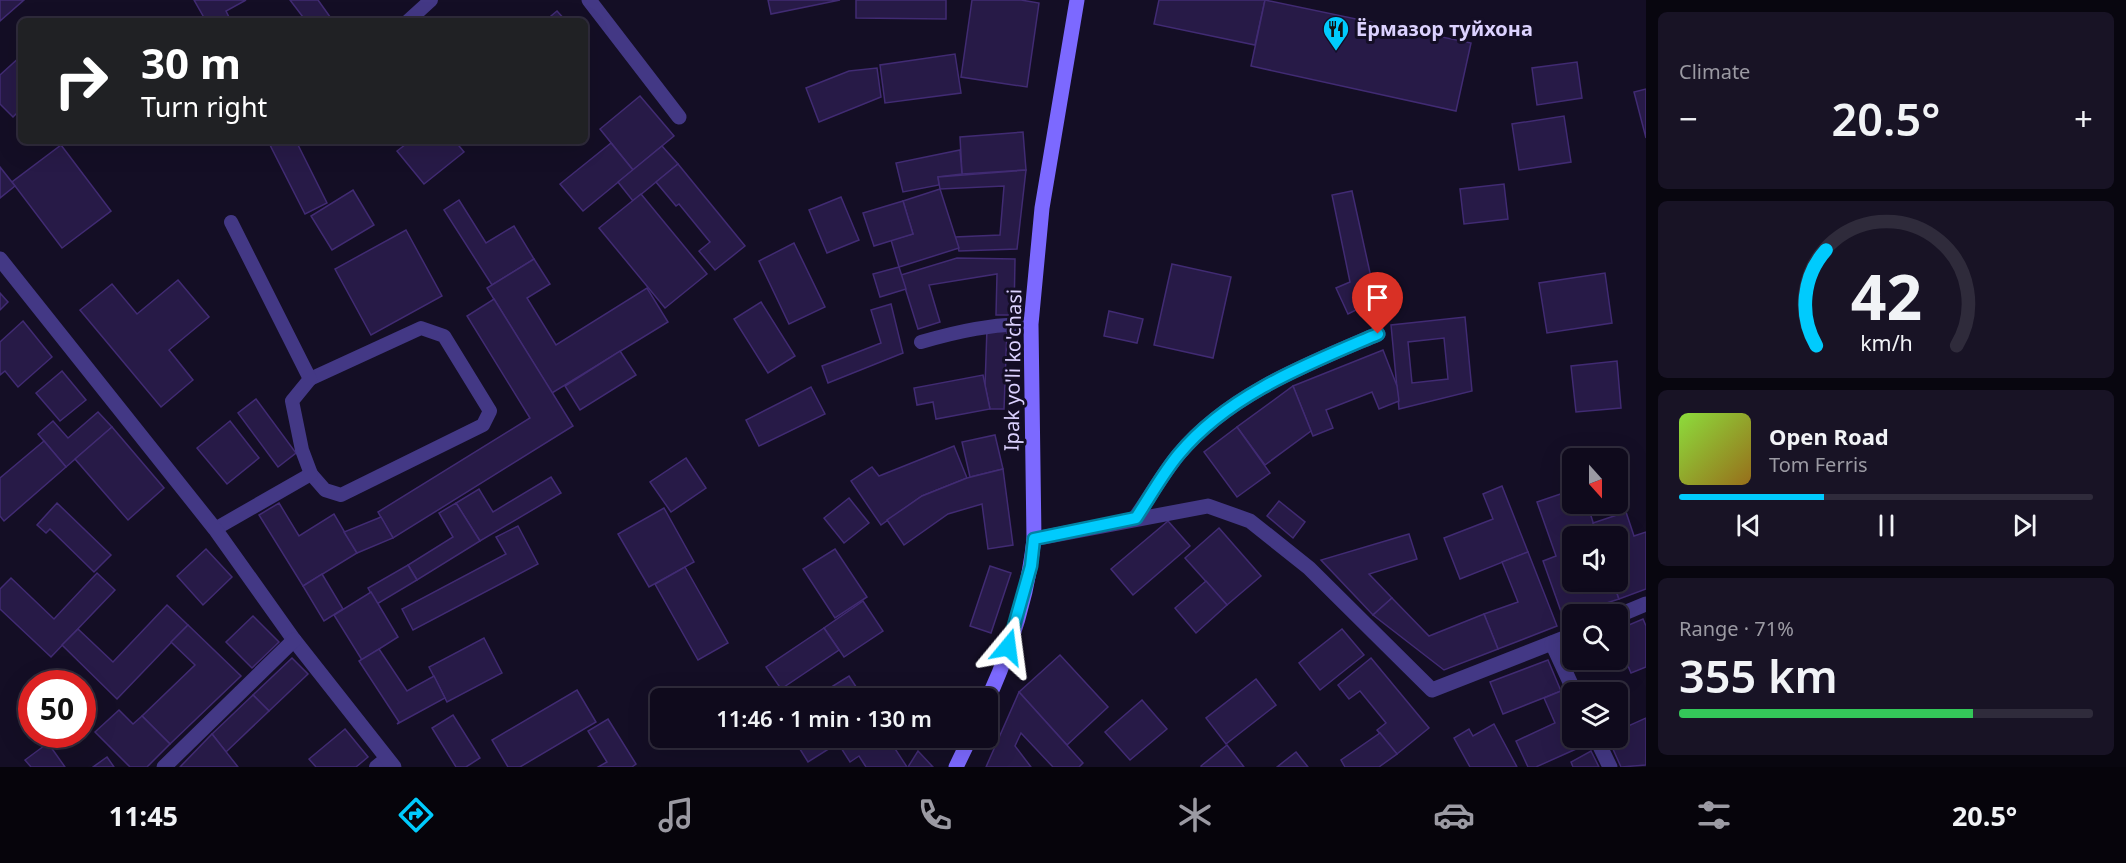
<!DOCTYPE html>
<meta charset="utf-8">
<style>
body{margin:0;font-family:"Noto Sans",sans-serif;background:#181325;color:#f1f3f6;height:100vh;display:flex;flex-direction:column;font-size:22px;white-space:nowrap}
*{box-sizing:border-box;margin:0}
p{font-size:20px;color:#9b9aa3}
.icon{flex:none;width:33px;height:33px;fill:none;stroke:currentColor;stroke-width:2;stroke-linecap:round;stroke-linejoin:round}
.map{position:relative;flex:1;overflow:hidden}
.panel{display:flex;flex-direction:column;gap:12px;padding:12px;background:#08060f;width:480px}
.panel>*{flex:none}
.hud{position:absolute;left:18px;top:18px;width:570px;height:126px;border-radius:9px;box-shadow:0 6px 24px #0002,0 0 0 2px #2f2b3b;background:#202124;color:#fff;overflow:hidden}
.needle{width:39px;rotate:159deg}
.controls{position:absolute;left:1562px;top:448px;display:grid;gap:12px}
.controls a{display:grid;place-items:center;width:66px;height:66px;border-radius:9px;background:#0f0a1c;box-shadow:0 6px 24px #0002,0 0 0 2px #2f2b3b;font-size:30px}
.speed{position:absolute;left:18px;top:670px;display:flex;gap:12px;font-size:30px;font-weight:700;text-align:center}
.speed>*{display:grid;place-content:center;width:78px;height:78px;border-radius:50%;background:#0f0a1c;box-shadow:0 6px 24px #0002,0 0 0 2px #2f2b3b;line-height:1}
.speed .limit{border:9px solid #d22;background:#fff;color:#111}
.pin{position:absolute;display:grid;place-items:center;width:51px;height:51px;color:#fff;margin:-62px -26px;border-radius:50% 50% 50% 0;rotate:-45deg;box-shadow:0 0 6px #0007}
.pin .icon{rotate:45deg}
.me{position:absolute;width:66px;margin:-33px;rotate:16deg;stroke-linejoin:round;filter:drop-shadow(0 0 4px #0008)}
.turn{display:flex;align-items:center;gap:21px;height:126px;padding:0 24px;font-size:27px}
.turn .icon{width:78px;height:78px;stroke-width:2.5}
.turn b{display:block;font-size:42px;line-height:51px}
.big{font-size:45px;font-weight:600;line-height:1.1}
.panel .card{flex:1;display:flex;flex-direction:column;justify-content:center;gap:9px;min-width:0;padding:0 21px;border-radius:9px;background:#181325}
.panel .dial{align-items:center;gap:0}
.dial svg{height:156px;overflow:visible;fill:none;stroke:#2f2b3b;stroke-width:7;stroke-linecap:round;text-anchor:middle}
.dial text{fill:#f1f3f6;stroke:none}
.song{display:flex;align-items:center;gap:18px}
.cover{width:72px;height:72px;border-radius:9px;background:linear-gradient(135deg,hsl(90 70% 55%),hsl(40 70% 35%))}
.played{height:6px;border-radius:3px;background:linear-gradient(90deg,#00cbfd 35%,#2f2b3b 35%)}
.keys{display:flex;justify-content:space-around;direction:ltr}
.heat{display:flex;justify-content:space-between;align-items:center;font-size:33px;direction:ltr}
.charge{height:9px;border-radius:4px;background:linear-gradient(90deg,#34c759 71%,#2f2b3b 0)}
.trip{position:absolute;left:650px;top:688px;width:348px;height:60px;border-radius:9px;background:#0f0a1c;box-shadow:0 6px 24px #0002,0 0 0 2px #2f2b3b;font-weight:600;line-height:60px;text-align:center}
.tab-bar{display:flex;height:96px;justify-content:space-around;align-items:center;background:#06040b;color:#9b9aa3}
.tab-bar .icon{width:42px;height:42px}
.tab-bar .selected{color:#00cbfd}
.tab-bar b{font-size:27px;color:#f1f3f6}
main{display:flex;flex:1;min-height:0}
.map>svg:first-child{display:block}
.building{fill:#271a47;stroke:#412b73;stroke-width:1.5;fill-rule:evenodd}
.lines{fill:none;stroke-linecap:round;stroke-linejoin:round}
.service{stroke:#433885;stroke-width:14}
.minor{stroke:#433885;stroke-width:15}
.secondary{stroke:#7c69ff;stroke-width:15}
.route-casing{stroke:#0084a4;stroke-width:15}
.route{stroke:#00cbfd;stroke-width:10}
.labels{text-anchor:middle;stroke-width:6;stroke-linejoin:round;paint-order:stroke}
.poi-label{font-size:20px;font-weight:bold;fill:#dcd2ff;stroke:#140e25;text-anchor:start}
.street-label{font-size:20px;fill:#dcd2ff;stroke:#140e25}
</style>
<main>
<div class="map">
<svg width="1646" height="767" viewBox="0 0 1646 767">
<rect width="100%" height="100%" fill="#140e25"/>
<!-- building -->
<g class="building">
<path d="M0,0h24l-24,21z"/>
<path d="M194,0h52l-20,11 5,10h-25z"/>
<path d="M290,0h28l15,21h-27z"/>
<path d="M768,0h72l-69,14z"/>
<path d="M856,0h90v19l-90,-1z"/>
<path d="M972,0h49l18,3 -12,84 -66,-10z"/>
<path d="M1159,0h106l-10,45 -101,-21z"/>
<path d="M1265,0l206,43 -15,68 -205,-45z"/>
<path d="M557,11l9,10h-21z"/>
<path d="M955,54l6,39 -76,10 -5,-38z"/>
<path d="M21,56v53l-8,8 -13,-13v-29z"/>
<path d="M1577,62l5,36 -45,7 -5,-37z"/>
<path d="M877,68l4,29 -62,25 -13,-34 43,-17z"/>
<path d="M1646,89v49l-12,-46z"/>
<path d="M640,96l34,40 -41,34 -33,-41z"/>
<path d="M1564,116l7,46 -52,8 -7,-46z"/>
<path d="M1023,132l3,38 -64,4 -2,-37z"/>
<path d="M273,141h23l31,62 -22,11 -36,-71z"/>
<path d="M410,141h45l9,11 -40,32 -27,-33z"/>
<path d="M611,143l22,27 -50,41 -23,-27z"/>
<path d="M61,145l50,66 -49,37 -50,-66z"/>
<path d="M662,146l16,18 -45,37 -15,-19z"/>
<path d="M960,150l2,24 -24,3 1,8 -36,7 -7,-29z"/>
<path d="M678,164l67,82 -30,24 -16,-19 11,-9 -31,-38 -3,2 -20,-24z"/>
<path d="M0,167l15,19 -15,12z"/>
<path d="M1026,170l-9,79 -58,2 -4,-14 45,-2 4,-49 -64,3 -2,-12z"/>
<path d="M1504,184l4,35 -44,5 -4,-35z"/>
<path d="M940,189l19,59 -60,19 -8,-27 22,-6 -10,-33z"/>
<path d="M353,190l21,35 -42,25 -21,-34z"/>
<path d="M1352,191l24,109 -28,14 -12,-26 14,-6 -18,-87z"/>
<path d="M641,194l66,80 -42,34 -66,-80z"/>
<path d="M841,197l18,43 -32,13 -18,-43z"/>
<path d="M459,200l27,43 28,-17 20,33 -42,26 -48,-75z"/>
<path d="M903,201l10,33 -39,12 -11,-33z"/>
<path d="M406,230l36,66 -71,39 -36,-66z"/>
<path d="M794,243l31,64 -36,17 -30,-63z"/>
<path d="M957,258l58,1 -1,56h-18l1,-41 -68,11 11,37 -22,7 -17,-54z"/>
<path d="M534,259l16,25 -23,14 29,47 91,-57 21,34 -116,71 -65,-105z"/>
<path d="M1172,264l59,13 -18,81 -59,-13z"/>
<path d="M899,267l7,22 -26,8 -7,-23z"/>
<path d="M1605,273l7,50 -65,10 -8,-50z"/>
<path d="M178,280l31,37 -40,33 24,30 -32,27 -81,-97 32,-26 25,30z"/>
<path d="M0,293l8,9 -8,8z"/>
<path d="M494,299l79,127 -180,112 -15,-26 152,-94 -63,-102z"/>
<path d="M761,302l34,54 -27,17 -34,-54z"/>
<path d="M891,304l12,49 -75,30 -6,-17 59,-23 -10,-33z"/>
<path d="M1109,311l34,8 -6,24 -33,-7z"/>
<path d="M1465,317l7,74 -73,18 -8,-84zM1444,338l4,41 -36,4 -4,-41z"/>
<path d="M23,321l29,36 -34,30 -13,-16 -5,4v-33z"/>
<path d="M987,328l20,1 -3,80h-14l-5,-23z"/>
<path d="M1383,350l14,36 2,15 -20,8 -7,-17 -46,18 7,18 -20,8 -20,-50z"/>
<path d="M620,351l16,24 -56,35 -15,-24z"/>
<path d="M1617,361l4,47 -45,4 -5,-46z"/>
<path d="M62,371l24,29 -26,21 -24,-28z"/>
<path d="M983,375l7,34 -54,10 -3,-17 -16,3 -3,-17z"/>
<path d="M1293,386l18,45 -46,34 -28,-38z"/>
<path d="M811,387l14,27 -66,32 -13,-26z"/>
<path d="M256,399l40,54 -18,14 -40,-54z"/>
<path d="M98,412l14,15 -46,40 -28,-33 15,-13 15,17z"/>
<path d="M230,421l29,37 -32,26 -30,-36z"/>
<path d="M112,427l52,61 -36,32 -53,-61z"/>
<path d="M1237,427l33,46 -33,24 -33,-45z"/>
<path d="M995,435l8,34 -33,8 -8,-35z"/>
<path d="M44,441l22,26 -62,54 -4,-5v-38z"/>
<path d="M954,446l13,32 -45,18 -41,29 -30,-44 21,-14 7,9z"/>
<path d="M686,458l20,30 -35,24 -21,-30z"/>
<path d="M1003,469l10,76 -25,4 -6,-45 -34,10 -44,31 -17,-25 35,-24 45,-18z"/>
<path d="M551,477l10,16 -81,48 -24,-38 23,-14 14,23z"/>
<path d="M1502,486l26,66 -68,27 -16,-41 49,-19 -10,-25z"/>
<path d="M1572,490v14h15l11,33h-26v45h41l6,17 -56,18 -20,-56 13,-5 -19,-54z"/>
<path d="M849,498l20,25 -25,20 -20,-25z"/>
<path d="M1279,501l26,21 -12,16 -26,-22z"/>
<path d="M57,503l54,52 -17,17 -44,-43 -4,4 -9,-8z"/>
<path d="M279,503l20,33 35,-22 23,39 -54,33 -44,-71z"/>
<path d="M456,503l24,38 -63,39 -9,-15 45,-28 -14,-24z"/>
<path d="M664,508l30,54 -45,25 -31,-53z"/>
<path d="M1626,512l8,24 12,-4v57l-27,10 -6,-17h4v-45h-19l-5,-14z"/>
<path d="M381,517l12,21 -36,15 -13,-21z"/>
<path d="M1168,521l22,25 -57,49 -22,-26z"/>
<path d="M518,526l20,38 -125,66 -11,-21 104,-55 -10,-17z"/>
<path d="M1219,528l42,48 -34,29 -42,-47z"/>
<path d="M1409,534l8,25 -48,15 23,24 -19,17 -52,-55z"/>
<path d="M206,549l26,28 -29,28 -26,-29z"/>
<path d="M835,549l32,48 -32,21 -32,-49z"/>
<path d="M1528,552l29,74 -59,23 -14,-35 34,-12 -16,-40z"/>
<path d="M408,565l9,15 -40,24 -9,-16z"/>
<path d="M990,566l21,7 -20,60 -21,-7z"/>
<path d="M685,567l43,76 -30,17 -43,-76z"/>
<path d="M97,573l18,17 -64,67 -51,-48v-20l11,-11 43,41z"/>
<path d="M322,574l21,35 -19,12 -21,-35z"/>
<path d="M1206,581l21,24 -31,28 -21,-25z"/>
<path d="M371,592l27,45 -36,23 -28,-45z"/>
<path d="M1392,598l37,38 55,-22 14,35 -54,21 -71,-55z"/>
<path d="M863,601l20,30 -39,26 -20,-29z"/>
<path d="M167,605l21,20 -71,74 -55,-54 16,-16 35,33z"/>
<path d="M253,616l26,26 -27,26 -26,-26z"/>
<path d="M1643,619l3,7v41l-15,6 -9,-21 -5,3v-25z"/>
<path d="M188,625l53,51 -71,68 -28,-28 53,-51 -24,-23z"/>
<path d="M824,628l15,22 -58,39 -15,-22z"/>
<path d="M1342,629l22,26 -44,35 -21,-27z"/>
<path d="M484,638l18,35 -55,29 -18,-35z"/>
<path d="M379,649l28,42 27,-15 11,22 -48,26 2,-2 -40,-61z"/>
<path d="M1060,655l48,52 -41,38 -48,-53z"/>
<path d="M292,658l16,16 -39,37 -16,-16z"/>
<path d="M1371,658l58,70 -32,26 -20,-24 9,-7 -26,-32 -11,8 -11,-14z"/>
<path d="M1548,660l13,31 -58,23 -13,-32z"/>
<path d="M849,676l15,23h-41l-3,-5z"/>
<path d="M1256,679l20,26 -50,39 -20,-26z"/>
<path d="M577,690l19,32 -76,45h-12l-16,-27z"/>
<path d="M1561,691l11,25v22h10l3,7 -49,22h-8l-12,-26 39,-18 -11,-25z"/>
<path d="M1019,692l64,71 -4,4h-26l-32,-34 -6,13 16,21h-45z"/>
<path d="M253,695l16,16 -43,41 -14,-18z"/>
<path d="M1142,700l25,29 -37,31 -25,-28z"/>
<path d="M119,710l14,14 9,-8 28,28 -23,23h-17l-35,-35z"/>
<path d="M453,715l27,43 -14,9h-10l-24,-39z"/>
<path d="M1646,718v47l-25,2 -13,-29h9v-7z"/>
<path d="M608,719l28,45 -4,3h-34l9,-5 -19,-31z"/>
<path d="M1494,724l23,43h-47l-16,-29 15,-9 4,7z"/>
<path d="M345,729l23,28 -12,10h-40l-7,-8z"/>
<path d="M1380,733l17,21 -18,13h-34l-4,-7z"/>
<path d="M212,734l26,33h-58z"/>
<path d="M793,738h95l19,29h-41l-7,-11 -9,6 -12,-19 -30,19z"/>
<path d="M48,743l17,24h-34l-6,-7z"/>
<path d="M1227,745l17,22h-43v-1z"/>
<path d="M918,751l15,16h-25z"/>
<path d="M1591,751l8,16h-26l-2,-5z"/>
<path d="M1296,752l12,15h-31z"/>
<path d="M107,757l7,10h-21z"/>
</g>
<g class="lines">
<!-- service -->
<g class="service">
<path d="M408,21l23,-21"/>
<path d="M921,342c38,-11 71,-18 110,-18"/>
<path d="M310,379l111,-51 23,8 46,75 -7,14 -142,70 -16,-5 -14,-16"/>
<path d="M215,529l96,-55 -9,-24 -10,-49 18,-22 -79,-157"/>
<path d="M376,767l11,-9"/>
</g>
<!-- minor -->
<g class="minor">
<path d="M589,0l90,117"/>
<path d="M0,259l215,270 79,111 100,127"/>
<path d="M1135,518c15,-21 28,-45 44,-64 50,-60 129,-90 199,-120"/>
<path d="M1034,539l174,-33 42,15 59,47 123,122 140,-55"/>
<path d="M1617,616l29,-12"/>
<path d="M1552,643l23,50"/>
<path d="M1596,738l14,29"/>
<path d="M164,767l130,-127"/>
</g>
<!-- secondary -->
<g class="secondary">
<path d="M987,701c23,-50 41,-107 47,-162l-3,-215 11,-116 35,-208"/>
<path d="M956,767l14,-29"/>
</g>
</g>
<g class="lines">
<!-- route casing -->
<g class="route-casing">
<path id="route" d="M1008,647l23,-81 3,-27 102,-21c14,-21 27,-45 43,-64 50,-60 129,-90 199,-120"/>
</g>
<!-- route -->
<use href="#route" class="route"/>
</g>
<!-- icons -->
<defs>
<g id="restaurant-pin" transform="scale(1.35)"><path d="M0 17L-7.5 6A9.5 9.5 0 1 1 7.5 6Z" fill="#00cbfd" stroke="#140e25"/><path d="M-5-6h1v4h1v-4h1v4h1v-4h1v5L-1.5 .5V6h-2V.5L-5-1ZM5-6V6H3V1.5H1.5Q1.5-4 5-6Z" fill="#111"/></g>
</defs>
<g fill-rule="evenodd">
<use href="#restaurant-pin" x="1336" y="29"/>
</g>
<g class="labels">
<!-- poi labels -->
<g class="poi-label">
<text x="1356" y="36">Ёрмазор туйхона</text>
</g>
<!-- street labels -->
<g class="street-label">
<text transform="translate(1013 370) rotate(-89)" y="7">Ipak yo'li ko'chasi</text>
</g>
</g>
</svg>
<div class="controls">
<a><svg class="needle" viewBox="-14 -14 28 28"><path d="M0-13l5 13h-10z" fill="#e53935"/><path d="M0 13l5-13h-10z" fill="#9b9aa3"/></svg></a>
<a><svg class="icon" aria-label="sound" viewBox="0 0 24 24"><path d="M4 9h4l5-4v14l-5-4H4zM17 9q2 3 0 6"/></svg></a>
<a><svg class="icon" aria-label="search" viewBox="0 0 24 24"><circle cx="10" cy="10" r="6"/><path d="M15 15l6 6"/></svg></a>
<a><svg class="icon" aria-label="layers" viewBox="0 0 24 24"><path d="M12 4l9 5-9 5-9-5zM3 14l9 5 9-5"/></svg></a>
</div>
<div class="speed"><div class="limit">50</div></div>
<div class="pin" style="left:1378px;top:334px;background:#d93025"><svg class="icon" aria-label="arrive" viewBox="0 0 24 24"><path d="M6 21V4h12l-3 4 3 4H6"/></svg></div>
<svg class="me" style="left:1008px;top:647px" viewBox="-20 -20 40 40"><path d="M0-17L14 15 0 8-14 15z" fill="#00cbfd" stroke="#fff" stroke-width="4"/></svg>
<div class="trip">11:46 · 1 min · 130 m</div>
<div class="hud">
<div class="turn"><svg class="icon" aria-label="right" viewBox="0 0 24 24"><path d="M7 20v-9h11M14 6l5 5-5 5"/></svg><div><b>30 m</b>Turn right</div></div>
</div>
</div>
<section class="panel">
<div class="card"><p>Climate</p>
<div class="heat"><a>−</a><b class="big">20.5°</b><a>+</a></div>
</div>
<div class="card dial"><svg viewBox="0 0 100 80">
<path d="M14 69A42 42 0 1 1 86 69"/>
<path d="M14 69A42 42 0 0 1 19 20" stroke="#00cbfd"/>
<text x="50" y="56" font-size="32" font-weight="700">42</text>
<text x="50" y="72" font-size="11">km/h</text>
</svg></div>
<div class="card">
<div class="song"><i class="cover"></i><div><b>Open Road</b><p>Tom Ferris</p></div></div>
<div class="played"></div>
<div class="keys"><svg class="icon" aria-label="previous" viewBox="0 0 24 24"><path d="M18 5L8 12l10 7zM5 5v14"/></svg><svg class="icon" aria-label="pause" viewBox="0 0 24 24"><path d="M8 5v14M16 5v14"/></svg><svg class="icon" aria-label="next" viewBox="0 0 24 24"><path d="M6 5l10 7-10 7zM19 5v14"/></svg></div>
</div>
<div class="card"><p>Range · 71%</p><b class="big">355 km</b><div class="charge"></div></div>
</section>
</main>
<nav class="tab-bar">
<b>11:45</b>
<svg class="icon selected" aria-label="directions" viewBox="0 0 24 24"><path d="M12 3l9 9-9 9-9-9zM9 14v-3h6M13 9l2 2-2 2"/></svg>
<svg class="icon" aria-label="music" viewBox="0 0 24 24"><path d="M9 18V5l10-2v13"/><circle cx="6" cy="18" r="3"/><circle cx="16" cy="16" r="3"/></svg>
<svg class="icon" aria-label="phone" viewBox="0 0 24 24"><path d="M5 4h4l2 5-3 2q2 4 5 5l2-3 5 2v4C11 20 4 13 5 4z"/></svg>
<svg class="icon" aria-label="climate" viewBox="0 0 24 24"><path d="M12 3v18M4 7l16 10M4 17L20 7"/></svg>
<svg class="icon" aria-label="car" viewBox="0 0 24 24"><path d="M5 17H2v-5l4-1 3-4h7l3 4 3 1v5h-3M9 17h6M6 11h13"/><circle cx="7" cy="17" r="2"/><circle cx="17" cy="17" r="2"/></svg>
<svg class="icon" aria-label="filters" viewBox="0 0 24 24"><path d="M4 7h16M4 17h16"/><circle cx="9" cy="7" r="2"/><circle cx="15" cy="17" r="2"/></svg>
<b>20.5°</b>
</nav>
